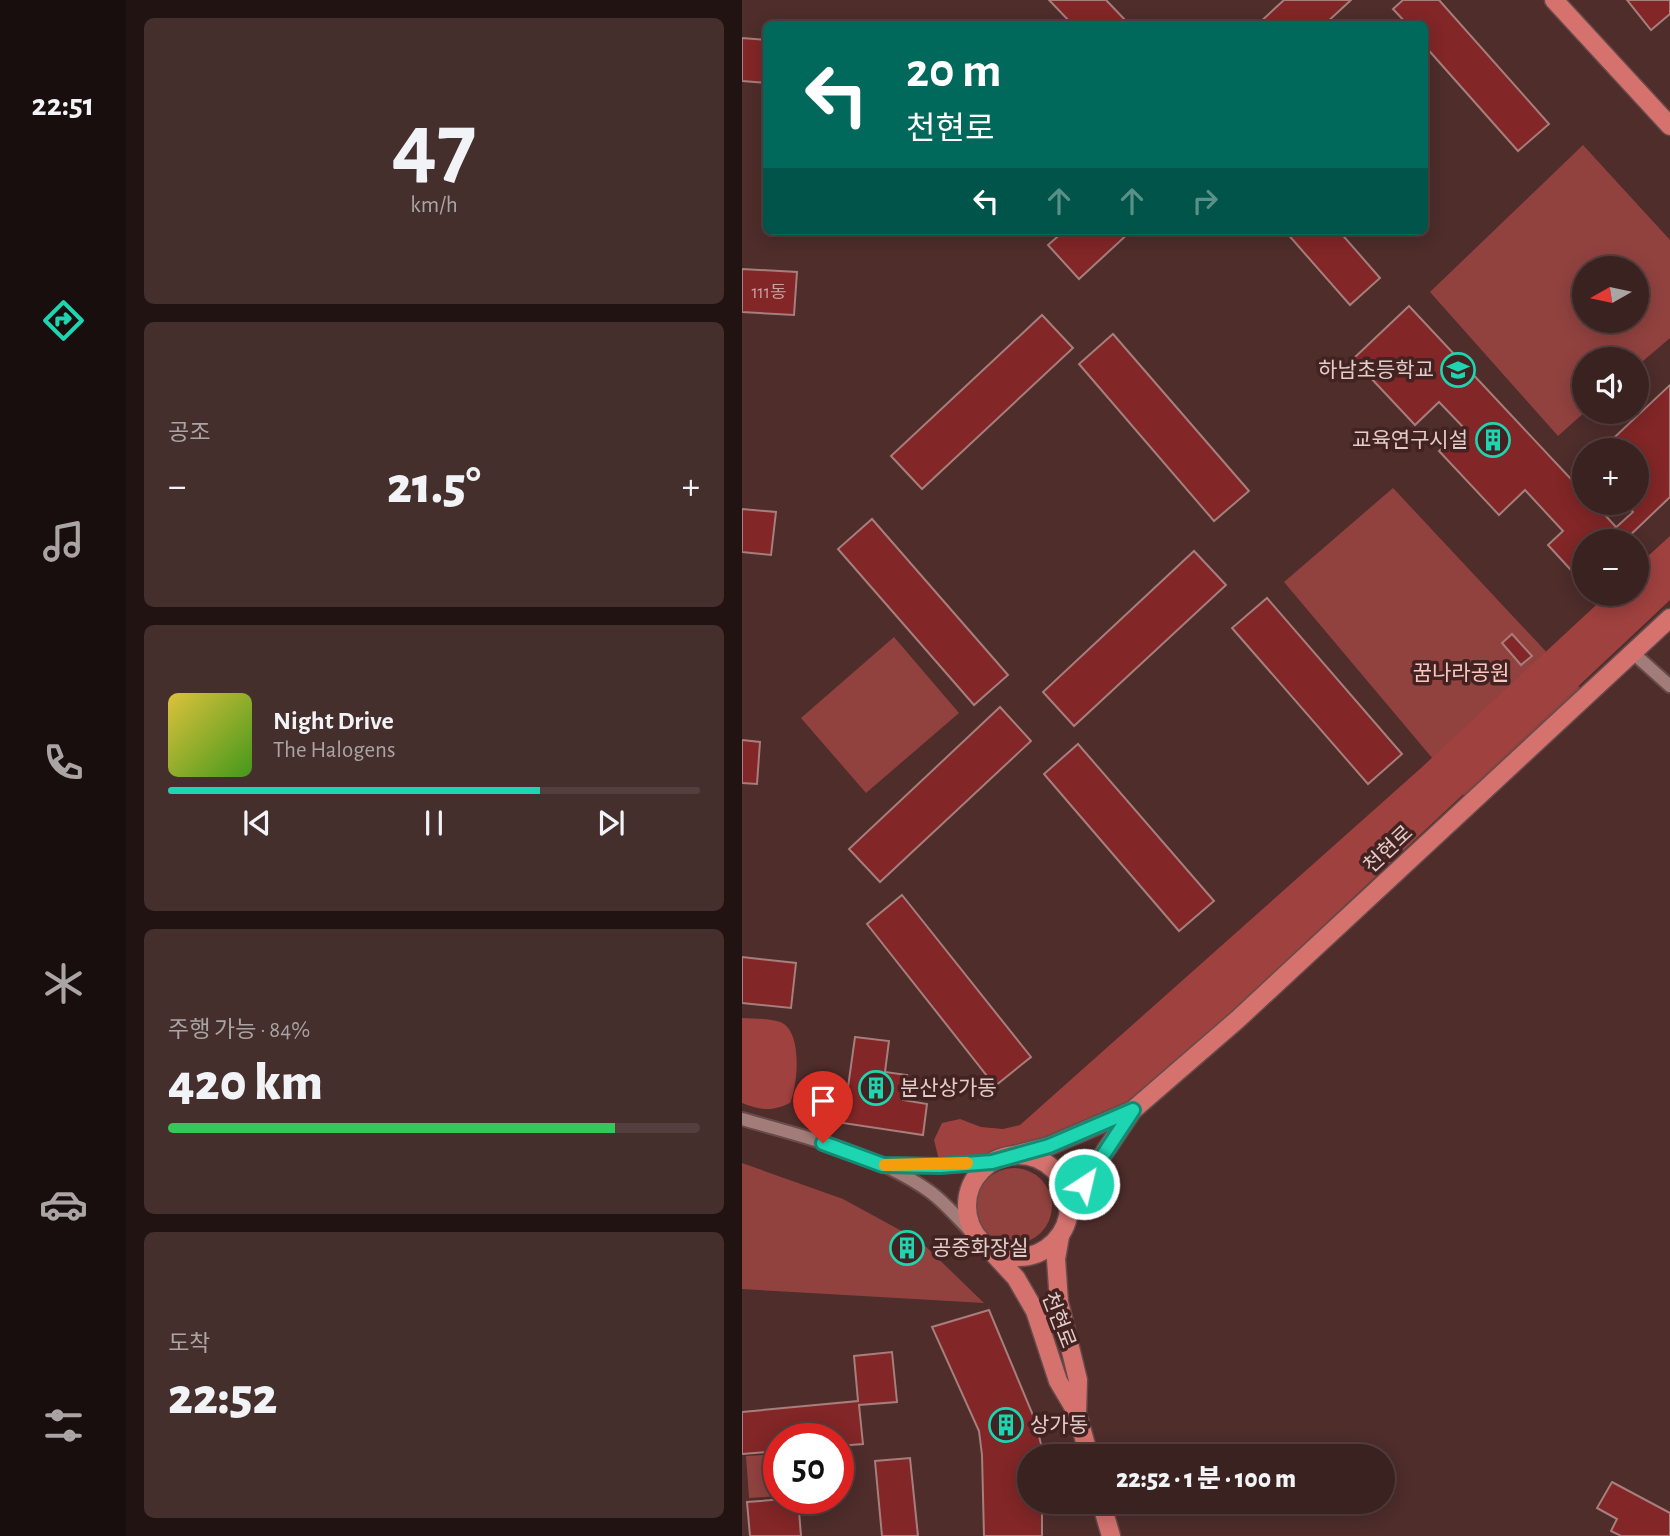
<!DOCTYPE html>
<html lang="ko">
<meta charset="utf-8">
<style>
body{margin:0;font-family:"Alegreya Sans","Noto Sans KR",sans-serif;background:#452f2d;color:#f1f3f6;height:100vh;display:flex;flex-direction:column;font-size:26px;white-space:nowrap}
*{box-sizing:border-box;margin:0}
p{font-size:23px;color:#aba4a5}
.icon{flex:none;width:38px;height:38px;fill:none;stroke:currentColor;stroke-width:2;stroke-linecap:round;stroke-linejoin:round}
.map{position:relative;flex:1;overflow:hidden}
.details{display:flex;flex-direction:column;gap:18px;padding:18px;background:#201312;width:616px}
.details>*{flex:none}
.banner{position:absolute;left:21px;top:21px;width:665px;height:214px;border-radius:10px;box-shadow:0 4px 18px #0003,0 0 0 2px #543f3e;background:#00695c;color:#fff;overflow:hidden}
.needle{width:46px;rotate:261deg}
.controls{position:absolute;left:830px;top:256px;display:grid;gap:14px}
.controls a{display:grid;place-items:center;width:77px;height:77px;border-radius:50%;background:#3a2220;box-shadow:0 4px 18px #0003,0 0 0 2px #543f3e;font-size:35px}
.speed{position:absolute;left:21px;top:1423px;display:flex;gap:14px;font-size:35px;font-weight:700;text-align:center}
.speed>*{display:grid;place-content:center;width:91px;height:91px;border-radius:50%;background:#3a2220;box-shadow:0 4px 18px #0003,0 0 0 2px #543f3e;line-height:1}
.speed .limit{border:10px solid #d22;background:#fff;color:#111}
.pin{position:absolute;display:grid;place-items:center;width:60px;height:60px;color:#fff;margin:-72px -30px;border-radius:50% 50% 50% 0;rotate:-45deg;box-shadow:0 0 7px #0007}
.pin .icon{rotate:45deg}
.me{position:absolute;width:77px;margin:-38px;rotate:35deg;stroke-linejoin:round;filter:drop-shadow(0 0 5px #0008)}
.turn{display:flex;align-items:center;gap:24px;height:147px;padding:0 28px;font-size:32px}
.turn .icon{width:91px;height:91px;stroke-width:2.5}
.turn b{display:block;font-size:49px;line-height:60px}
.lanes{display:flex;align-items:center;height:66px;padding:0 28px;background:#0003;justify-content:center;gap:35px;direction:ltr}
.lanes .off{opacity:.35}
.big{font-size:52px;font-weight:800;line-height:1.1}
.details .widget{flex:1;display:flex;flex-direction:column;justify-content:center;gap:10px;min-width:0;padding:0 24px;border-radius:10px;background:#452f2d}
.details .dial{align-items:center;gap:0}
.dial b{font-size:91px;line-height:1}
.song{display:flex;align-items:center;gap:21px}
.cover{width:84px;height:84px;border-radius:10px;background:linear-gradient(135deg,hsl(50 70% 55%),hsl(100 70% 35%))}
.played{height:7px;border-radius:4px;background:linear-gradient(90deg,#1ed5b1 70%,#543f3e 70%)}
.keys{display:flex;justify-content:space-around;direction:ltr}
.heat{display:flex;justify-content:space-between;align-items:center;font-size:38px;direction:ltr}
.charge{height:10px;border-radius:5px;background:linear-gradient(90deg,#34c759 84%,#543f3e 0)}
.trip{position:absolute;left:275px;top:1444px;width:378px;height:70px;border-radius:35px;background:#3a2220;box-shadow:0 4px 18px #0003,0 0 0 2px #543f3e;font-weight:800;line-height:70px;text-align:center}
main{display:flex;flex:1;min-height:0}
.dock{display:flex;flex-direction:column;width:126px;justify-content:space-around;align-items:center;background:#170e0d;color:#aba4a5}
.dock .icon{width:49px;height:49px}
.dock .current{color:#1ed5b1}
.dock b{font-size:32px;color:#f1f3f6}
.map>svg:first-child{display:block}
.green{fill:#91423f;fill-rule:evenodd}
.forest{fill:#9f413f}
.building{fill:#822627;stroke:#a67e7b;stroke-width:2}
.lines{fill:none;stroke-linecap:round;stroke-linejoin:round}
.minor-casing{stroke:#674b4a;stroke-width:16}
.major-casing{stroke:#674b4a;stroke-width:21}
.minor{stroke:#a27c78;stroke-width:12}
.major{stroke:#d5726e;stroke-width:18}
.route-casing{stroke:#148a73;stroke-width:18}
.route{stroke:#1ed5b1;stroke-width:12}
.slow{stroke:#f59e0b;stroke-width:12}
.labels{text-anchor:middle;stroke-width:7;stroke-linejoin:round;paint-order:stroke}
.number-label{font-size:18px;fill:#caa2a1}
.poi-label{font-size:21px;fill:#e2ccca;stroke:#432321;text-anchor:start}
.park-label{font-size:21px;fill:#fbc5c0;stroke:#432321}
.street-label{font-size:21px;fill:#e2ccca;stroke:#432321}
</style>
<main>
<nav class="dock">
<b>22:51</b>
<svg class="icon current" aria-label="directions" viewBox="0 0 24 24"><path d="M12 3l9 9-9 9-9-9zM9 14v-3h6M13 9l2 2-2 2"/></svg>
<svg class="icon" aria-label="music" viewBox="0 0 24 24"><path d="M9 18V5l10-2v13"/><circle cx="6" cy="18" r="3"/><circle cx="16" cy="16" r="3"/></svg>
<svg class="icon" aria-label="phone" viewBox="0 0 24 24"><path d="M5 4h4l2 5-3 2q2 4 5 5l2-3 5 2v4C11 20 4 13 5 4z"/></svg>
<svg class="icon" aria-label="climate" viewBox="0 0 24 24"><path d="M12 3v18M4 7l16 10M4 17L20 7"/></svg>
<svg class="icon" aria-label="car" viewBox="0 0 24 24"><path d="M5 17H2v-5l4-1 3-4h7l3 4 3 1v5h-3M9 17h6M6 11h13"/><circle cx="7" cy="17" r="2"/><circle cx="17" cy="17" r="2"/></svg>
<svg class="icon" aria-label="filters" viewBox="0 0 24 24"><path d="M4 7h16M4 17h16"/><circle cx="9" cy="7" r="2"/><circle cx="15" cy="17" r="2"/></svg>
</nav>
<section class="details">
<div class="widget dial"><b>47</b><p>km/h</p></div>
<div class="widget"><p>공조</p>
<div class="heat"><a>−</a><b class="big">21.5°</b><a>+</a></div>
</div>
<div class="widget">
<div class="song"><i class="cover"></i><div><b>Night Drive</b><p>The Halogens</p></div></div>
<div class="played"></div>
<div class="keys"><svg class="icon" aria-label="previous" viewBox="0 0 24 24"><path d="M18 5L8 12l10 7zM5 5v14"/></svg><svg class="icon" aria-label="pause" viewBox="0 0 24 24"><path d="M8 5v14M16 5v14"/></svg><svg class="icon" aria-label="next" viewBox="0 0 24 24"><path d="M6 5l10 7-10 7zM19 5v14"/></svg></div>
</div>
<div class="widget"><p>주행 가능 · 84%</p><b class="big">420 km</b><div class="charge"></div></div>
<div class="widget"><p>도착</p><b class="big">22:52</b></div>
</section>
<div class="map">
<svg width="928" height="1536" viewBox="0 0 928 1536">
<rect width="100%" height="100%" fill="#4e2d2b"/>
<!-- green -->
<g class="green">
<path d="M841,145l87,95v98l-34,29v-8h-52v52h2l-28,25 -128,-144zM842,268h52v52h-52z"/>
<path d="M651,488l189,202 -117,107 -181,-215z"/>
<path d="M152,637l65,76 -93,80 -65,-75z"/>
<path d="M0,1163l101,36 77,42 64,62 -242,-14z"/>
<circle cx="272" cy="1206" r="38"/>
<path d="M37,1454v42l-30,2 -3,-42z"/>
</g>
<!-- forest -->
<g class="forest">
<path d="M928,536v64l-543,510c-42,22 -126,76 -174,59 -4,-1 -10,-6 -14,-9l-5,-20 8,-17 18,-4 21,8 22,2 17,-4 401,-357 188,-175h27v-26z"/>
<path d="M0,1018c12,1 27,0 38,4 23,8 18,63 10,81 -19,9 -29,7 -48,0z"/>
</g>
<!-- building -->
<g class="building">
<path d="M307,0h57l23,24h-57z"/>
<path d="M542,0h67l-26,24h-67z"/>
<path d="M661,0h36l110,124 -31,27 -94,-106v-21h-17l-14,-15z"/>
<path d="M885,0h43v14l-19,16z"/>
<path d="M0,38l24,2v43l-24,-2z"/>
<path d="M322,231h67l-52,48 -31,-34z"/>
<path d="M543,231h54l41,47 -30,27z"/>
<path d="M0,269l55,3 -3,43 -52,-3z"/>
<path d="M667,306l175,187v9h9l23,25 -15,14h-17v16l-14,12 -22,-24 15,-14 -38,-41 -26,25 -60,-64 25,-23 -25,-26 -24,23 -62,-66z"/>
<path d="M300,315l31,33 -151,141 -31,-33z"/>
<path d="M371,334l136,157 -35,30 -135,-157z"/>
<path d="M928,385v112l-46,44h-23l32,-29 -9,-10h12v-52h-35z"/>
<path d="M0,509l34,3 -5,43 -29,-3z"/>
<path d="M130,519l136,156 -34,30 -136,-156z"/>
<path d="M452,551l32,34 -152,141 -31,-34z"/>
<path d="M525,598l135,156 -34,30 -136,-156z"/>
<path d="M770,634l20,22 -11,9 -19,-22z"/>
<path d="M258,707l31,34 -151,141 -31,-33z"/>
<path d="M0,740l18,2 -3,42 -15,-1z"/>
<path d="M336,744l136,157 -35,30 -135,-157z"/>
<path d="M160,895l129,162 -36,29 -128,-162z"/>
<path d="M0,957l54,6 -5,45 -49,-5z"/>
<path d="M113,1037l34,4 -4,31 22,3 -4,25 24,4 -4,31 -80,-12z"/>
<path d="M158,1242l14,1v11l-15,-1z"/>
<path d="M247,1310l46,110 7,28v8h-13v46h13v34h-58l-2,-81 -3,-24 -47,-104z"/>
<path d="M150,1352l5,50 -38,3 4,39 -25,2v-8h-59v13l-37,3v-42l116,-11 -4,-45z"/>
<path d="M168,1458l8,78h-36l-7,-75z"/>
<path d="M870,1482l58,31v23h-49l-10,-5 6,-12 -20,-11z"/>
<path d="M56,1498l3,38h-51l-3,-34z"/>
</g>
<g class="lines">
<!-- minor casing -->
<g class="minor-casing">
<g id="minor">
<path d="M890,652l38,34"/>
<path d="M0,1119c63,18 133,34 187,72 17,12 32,31 47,46"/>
<path d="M142,1165l56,1 52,-4"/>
</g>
</g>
<!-- major casing -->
<g class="major-casing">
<g id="major">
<path d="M812,0l116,126"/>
<circle cx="276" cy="1206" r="51"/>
<path d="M272,1155l35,-9 84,-36 104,-90 433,-402"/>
<path d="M327,1205l64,-95"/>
<path d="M318,1236l-4,23 3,43 19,78 -1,33 12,43"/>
<path d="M250,1252l24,26 19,33 23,70 19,32"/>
<path d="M359,1502l10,34"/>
</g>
</g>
<!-- minor -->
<use href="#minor" class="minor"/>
<!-- major -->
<use href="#major" class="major"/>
</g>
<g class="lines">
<!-- route casing -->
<g class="route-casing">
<path id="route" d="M81,1143l60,22 57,1 52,-4 57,-16 84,-36 -49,74"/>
</g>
<!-- route -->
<use href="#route" class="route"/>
<!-- slow -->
<path class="slow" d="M143,1165l82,-2"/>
</g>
<!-- icons -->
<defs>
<g id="school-ring" transform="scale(1.75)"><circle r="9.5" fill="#432321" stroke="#1ed5b1" stroke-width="1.5"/><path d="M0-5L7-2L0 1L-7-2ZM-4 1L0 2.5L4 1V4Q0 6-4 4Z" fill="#1ed5b1"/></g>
<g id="building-ring" transform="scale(1.75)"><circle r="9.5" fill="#432321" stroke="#1ed5b1" stroke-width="1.5"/><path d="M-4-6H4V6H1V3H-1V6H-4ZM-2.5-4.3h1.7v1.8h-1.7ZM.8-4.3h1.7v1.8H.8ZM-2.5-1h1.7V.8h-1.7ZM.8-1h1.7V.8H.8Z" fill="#1ed5b1"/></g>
</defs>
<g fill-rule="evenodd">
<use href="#school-ring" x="716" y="370"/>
<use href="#building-ring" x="751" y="440"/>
<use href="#building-ring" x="134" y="1088"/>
<use href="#building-ring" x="165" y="1248"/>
<use href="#building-ring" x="264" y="1425"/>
</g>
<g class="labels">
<!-- number labels -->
<g class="number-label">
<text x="27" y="298">111동</text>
</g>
<!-- poi labels -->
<g class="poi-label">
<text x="692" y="377" text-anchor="end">하남초등학교</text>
<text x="726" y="447" text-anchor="end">교육연구시설</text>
<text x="158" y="1095">분산상가동</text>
<text x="190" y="1255">공중화장실</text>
<text x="288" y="1432">상가동</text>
</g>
<!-- park labels -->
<g class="park-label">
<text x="719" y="680">꿈나라공원</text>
</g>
<!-- street labels -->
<g class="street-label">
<text transform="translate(646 849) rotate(-43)" y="7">천현로</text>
<text transform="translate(317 1320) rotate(69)" y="7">천현로</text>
</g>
</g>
</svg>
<div class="controls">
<a><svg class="needle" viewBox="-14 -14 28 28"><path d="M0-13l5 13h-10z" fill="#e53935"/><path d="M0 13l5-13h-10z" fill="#aba4a5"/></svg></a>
<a><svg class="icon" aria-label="sound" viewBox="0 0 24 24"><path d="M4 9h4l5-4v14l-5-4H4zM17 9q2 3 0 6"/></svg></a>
<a>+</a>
<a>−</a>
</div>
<div class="speed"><div class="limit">50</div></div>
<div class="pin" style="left:81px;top:1143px;background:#d93025"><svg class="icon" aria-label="arrive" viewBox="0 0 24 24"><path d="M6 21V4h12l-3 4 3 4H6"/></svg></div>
<svg class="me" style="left:342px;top:1184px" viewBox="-20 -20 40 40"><circle r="17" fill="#1ed5b1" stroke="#fff" stroke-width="3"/><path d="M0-11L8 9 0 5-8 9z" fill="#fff"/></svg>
<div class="trip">22:52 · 1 분 · 100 m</div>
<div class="banner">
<div class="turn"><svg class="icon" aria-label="left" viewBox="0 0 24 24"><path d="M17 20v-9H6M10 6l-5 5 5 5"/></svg><div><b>20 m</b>천현로</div></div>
<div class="lanes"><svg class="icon" aria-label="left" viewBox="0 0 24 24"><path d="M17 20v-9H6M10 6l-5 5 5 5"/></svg><svg class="icon off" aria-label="ahead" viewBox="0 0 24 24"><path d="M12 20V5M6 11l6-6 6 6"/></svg><svg class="icon off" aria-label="ahead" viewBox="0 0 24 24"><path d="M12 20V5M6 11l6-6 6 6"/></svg><svg class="icon off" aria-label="right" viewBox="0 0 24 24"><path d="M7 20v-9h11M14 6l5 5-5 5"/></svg></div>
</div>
</div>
</main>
